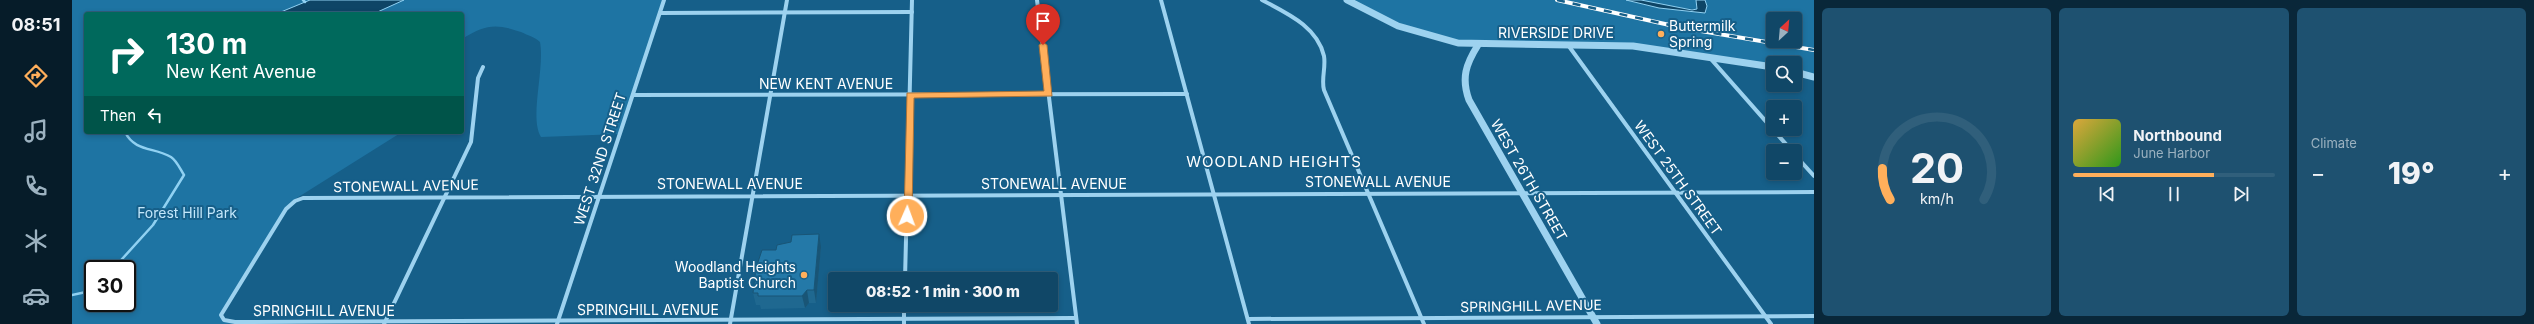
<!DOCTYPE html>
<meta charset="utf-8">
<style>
body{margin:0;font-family:Inter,sans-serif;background:#1e5170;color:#f1f3f6;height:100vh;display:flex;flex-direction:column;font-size:15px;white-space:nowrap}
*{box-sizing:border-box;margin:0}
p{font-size:13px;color:#9cb2c0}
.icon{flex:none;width:22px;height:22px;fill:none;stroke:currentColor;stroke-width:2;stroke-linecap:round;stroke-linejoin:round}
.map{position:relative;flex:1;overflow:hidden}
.sheet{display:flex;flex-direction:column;gap:8px;padding:8px;background:#092739;width:720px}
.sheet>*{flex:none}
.top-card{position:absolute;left:12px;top:12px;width:380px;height:122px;border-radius:4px;box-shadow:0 2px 6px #0003,0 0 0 1px #305f7b;background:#00695c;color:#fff;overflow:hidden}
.needle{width:26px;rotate:26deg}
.controls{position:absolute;left:1694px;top:12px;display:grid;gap:8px}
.controls a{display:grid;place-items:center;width:36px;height:36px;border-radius:4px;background:#104767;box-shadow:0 2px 6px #0003,0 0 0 1px #305f7b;font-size:20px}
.speed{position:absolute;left:12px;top:260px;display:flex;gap:8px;font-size:20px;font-weight:700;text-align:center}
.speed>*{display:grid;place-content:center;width:52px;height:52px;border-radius:50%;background:#104767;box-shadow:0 2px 6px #0003,0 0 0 1px #305f7b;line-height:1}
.speed .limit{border:2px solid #111;border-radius:6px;background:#fff;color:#111}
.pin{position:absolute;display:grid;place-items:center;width:34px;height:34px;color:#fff;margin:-41px -17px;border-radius:50% 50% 50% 0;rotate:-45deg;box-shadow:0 0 4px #0007}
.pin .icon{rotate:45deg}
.me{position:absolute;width:44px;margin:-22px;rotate:2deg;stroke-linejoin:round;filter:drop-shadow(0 0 3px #0008)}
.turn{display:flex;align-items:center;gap:14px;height:84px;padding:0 16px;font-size:18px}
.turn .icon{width:52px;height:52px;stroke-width:2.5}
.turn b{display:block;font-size:28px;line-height:34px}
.then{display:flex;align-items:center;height:38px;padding:0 16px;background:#0003;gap:8px;font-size:15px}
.big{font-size:30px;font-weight:800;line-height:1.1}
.sheet .widget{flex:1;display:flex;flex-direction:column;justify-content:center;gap:6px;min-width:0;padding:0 14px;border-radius:6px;background:#1e5170}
.sheet .dial{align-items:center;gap:0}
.dial svg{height:104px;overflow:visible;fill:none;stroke:#305f7b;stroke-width:7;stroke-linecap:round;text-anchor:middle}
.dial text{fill:#f1f3f6;stroke:none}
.song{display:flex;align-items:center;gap:12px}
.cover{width:48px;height:48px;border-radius:6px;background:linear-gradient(135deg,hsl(40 70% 55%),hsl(110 70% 35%))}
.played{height:4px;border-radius:2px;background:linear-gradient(90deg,#ffaf5b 70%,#305f7b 70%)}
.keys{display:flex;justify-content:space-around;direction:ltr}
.heat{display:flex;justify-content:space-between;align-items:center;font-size:22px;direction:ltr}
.sheet .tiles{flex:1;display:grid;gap:8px;grid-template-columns:repeat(3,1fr)}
.trip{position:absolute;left:756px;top:272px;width:230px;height:40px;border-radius:4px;background:#104767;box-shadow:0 2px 6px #0003,0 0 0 1px #305f7b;font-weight:800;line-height:40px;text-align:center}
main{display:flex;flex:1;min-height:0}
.tabs{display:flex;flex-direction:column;width:72px;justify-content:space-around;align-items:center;background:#061c29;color:#9cb2c0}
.tabs .icon{width:28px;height:28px}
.tabs .current{color:#ffaf5b}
.tabs b{font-size:18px;color:#f1f3f6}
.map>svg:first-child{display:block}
.green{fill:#1e74a3;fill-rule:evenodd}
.water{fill:#0e4566;stroke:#90d1f2}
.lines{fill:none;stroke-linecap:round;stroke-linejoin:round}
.stream{stroke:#90d1f2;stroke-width:2.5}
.minor{stroke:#9dd2ef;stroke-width:4}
.tertiary{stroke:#9dd2ef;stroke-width:7}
.rail-casing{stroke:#fff;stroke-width:4}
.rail{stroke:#165f89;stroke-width:2.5;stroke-dasharray:8;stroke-linecap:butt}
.wall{fill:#1f6890}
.shaded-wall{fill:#195576}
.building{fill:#2479a8;stroke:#195576}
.route{fill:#ffaf5b;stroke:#a6723b}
.poi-dot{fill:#ffaf5b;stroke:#165f89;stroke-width:1.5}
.labels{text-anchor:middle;stroke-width:4;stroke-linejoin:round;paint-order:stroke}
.poi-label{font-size:14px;fill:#fff;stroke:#165f89;text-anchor:start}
.street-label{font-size:14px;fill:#fff;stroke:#165f89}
.park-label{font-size:14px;fill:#c3e7fb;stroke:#165f89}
.neighbourhood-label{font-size:15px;letter-spacing:1px;fill:#fff;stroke:#165f89}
</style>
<main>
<nav class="tabs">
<b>08:51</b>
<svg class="icon current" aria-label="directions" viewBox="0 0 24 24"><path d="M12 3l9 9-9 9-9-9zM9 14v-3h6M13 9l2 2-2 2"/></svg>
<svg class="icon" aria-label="music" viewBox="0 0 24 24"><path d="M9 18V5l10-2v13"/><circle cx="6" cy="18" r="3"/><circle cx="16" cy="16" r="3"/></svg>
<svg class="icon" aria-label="phone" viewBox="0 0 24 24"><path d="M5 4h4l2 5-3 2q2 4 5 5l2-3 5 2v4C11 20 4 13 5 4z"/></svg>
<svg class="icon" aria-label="climate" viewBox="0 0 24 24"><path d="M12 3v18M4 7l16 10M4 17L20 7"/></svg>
<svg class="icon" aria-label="car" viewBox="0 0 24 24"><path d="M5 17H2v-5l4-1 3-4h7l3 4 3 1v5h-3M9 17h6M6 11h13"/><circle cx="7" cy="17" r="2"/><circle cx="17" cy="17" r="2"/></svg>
</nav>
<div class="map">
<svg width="1742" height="324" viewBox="0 0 1742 324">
<rect width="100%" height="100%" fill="#165f89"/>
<!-- green -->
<g class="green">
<path d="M0,0h592l-45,134 -78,3c-12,-19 4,-68 -1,-95 -5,-5 -13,-7 -19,-10 -26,-9 -36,-7 -59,7v-25h-376v118h316l-110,69 -70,113 3,6 72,4h-225zM21,269h34v34h-34z"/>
<path d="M1275,0h278l34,8 46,5 2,-7 -2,-6h109v77l-19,-5v-9h-22v4l-131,-20 -137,-2 -74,-8zM1701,19h22v22h-22z"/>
<path d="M1569,0h55l1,9 -18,-1z"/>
</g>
<!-- water -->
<g class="water">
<path d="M238,0h94l-31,14h-97z"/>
<path d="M1554,0h15l51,10 5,-1 -1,-9h9l2,6 -2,7 -46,-5z"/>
</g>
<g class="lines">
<!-- stream -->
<g class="stream">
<path d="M231,0l2,2"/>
<path d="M41,269l40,-44 31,-50c-4,-6 -7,-14 -13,-18 -17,-10 -36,-5 -46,-25"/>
<path d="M0,295l14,-3 7,-6"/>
</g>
<!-- minor -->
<g class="minor">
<path d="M965,0l40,324"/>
<path d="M1089,0l88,324"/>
<path d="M1190,0c24,13 55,26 62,56 2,12 -3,23 0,34l100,234"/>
<path d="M588,13l252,-1"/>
<path d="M1496,45l203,279"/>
<path d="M1638,58l82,93"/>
<path d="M561,95l554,-1"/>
<path d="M1723,155l19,21"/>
<path d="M833,279l7,-279"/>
<path d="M832,305v19"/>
<path d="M1004,318l-841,4 -11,-2 -3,-5 65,-106 9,-8 8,-3 1511,-6"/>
<path d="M1176,319l566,-3"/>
<path d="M312,324l87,-182 7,-64 5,-11"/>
<path d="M485,324l107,-324"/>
<path d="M658,324l57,-324"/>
</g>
<!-- tertiary -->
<g class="tertiary">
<path d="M1275,0l51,26 60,17 175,3 140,21"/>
<path d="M1406,45c-12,19 -17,33 -9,55l128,224"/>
<path d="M1723,72l19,5"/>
</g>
<!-- rail casing -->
<g class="rail-casing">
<path id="rail" d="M1485,0l126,28 131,22"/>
</g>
<!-- rail -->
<use href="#rail" class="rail"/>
</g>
<!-- wall -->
<path class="wall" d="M749,247l-5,56h-7l-4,5 -44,1 -1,-4h-4l-3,-12 23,-43z"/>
<!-- shaded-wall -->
<g class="shaded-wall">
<path d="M747,234l2,13 -5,56 -2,-13z"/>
<path d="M735,290l2,13 -4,5 -3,-12z"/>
</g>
<!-- building -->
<path class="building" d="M747,234l-5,56h-7l-5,6h-44v-3h-5l3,-25 6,-18h14l1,-5 14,-3 1,-7z"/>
<!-- route -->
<path class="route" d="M971,42l4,3 5,51 -138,2 -2,118 -5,4 -3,-2 3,-125 137,-2 -5,-46z"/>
<!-- markers -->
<g class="poi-dot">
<circle cx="1589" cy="34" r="4"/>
<circle cx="732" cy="275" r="4"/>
</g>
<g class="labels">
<!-- poi labels -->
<g class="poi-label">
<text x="1597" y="31">Buttermilk<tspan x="1597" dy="16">Spring</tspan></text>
<text x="724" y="272" text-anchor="end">Woodland Heights<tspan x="724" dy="16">Baptist Church</tspan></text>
</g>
<!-- street labels -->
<g class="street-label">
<text x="1484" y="38">RIVERSIDE DRIVE</text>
<text x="754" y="89">NEW KENT AVENUE</text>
<text transform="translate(528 159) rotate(-72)" y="5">WEST 32ND STREET</text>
<text transform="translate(1606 178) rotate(54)" y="5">WEST 25TH STREET</text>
<text transform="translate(1457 180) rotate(60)" y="5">WEST 26TH STREET</text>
<text x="1306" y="187">STONEWALL AVENUE</text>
<text x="658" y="189">STONEWALL AVENUE</text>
<text x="982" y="189">STONEWALL AVENUE</text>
<text transform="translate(334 186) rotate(-1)" y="5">STONEWALL AVENUE</text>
<text transform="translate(1459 306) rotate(-1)" y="5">SPRINGHILL AVENUE</text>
<text x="576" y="315">SPRINGHILL AVENUE</text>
<text x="252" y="316">SPRINGHILL AVENUE</text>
</g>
<!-- park labels -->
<g class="park-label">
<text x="115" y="218">Forest Hill Park</text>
</g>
<!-- neighbourhood labels -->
<g class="neighbourhood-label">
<text x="1202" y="167">WOODLAND HEIGHTS</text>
</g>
</g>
</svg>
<div class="controls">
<a><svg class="needle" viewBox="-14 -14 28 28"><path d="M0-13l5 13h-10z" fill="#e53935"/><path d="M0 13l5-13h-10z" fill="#9cb2c0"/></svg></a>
<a><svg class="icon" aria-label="search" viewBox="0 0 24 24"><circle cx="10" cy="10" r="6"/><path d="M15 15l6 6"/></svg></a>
<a>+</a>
<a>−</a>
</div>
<div class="speed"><div class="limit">30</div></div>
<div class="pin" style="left:971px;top:45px;background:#d93025"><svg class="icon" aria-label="arrive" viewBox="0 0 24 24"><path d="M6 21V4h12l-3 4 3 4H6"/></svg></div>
<svg class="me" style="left:835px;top:216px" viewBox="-20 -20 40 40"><circle r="17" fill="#ffaf5b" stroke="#fff" stroke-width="3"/><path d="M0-11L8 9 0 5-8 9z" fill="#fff"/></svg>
<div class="trip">08:52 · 1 min · 300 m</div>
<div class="top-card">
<div class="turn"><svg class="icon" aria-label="right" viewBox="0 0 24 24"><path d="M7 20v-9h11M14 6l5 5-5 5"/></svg><div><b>130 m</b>New Kent Avenue</div></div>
<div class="then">Then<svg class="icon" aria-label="left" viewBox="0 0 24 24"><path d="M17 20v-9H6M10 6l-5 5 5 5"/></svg></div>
</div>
</div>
<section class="sheet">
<div class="tiles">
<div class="widget dial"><svg viewBox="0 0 100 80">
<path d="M14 69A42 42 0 1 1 86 69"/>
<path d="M14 69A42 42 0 0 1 8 45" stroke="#ffaf5b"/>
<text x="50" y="56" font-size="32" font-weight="700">20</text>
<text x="50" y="72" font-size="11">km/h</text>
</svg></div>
<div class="widget">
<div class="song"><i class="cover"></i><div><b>Northbound</b><p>June Harbor</p></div></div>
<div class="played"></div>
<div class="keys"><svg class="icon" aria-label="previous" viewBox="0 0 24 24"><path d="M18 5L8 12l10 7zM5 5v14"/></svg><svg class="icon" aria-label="pause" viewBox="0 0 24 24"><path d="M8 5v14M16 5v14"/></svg><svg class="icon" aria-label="next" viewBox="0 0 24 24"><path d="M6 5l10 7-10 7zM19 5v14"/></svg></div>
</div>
<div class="widget"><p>Climate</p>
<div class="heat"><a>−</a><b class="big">19°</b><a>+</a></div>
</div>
</div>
</section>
</main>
